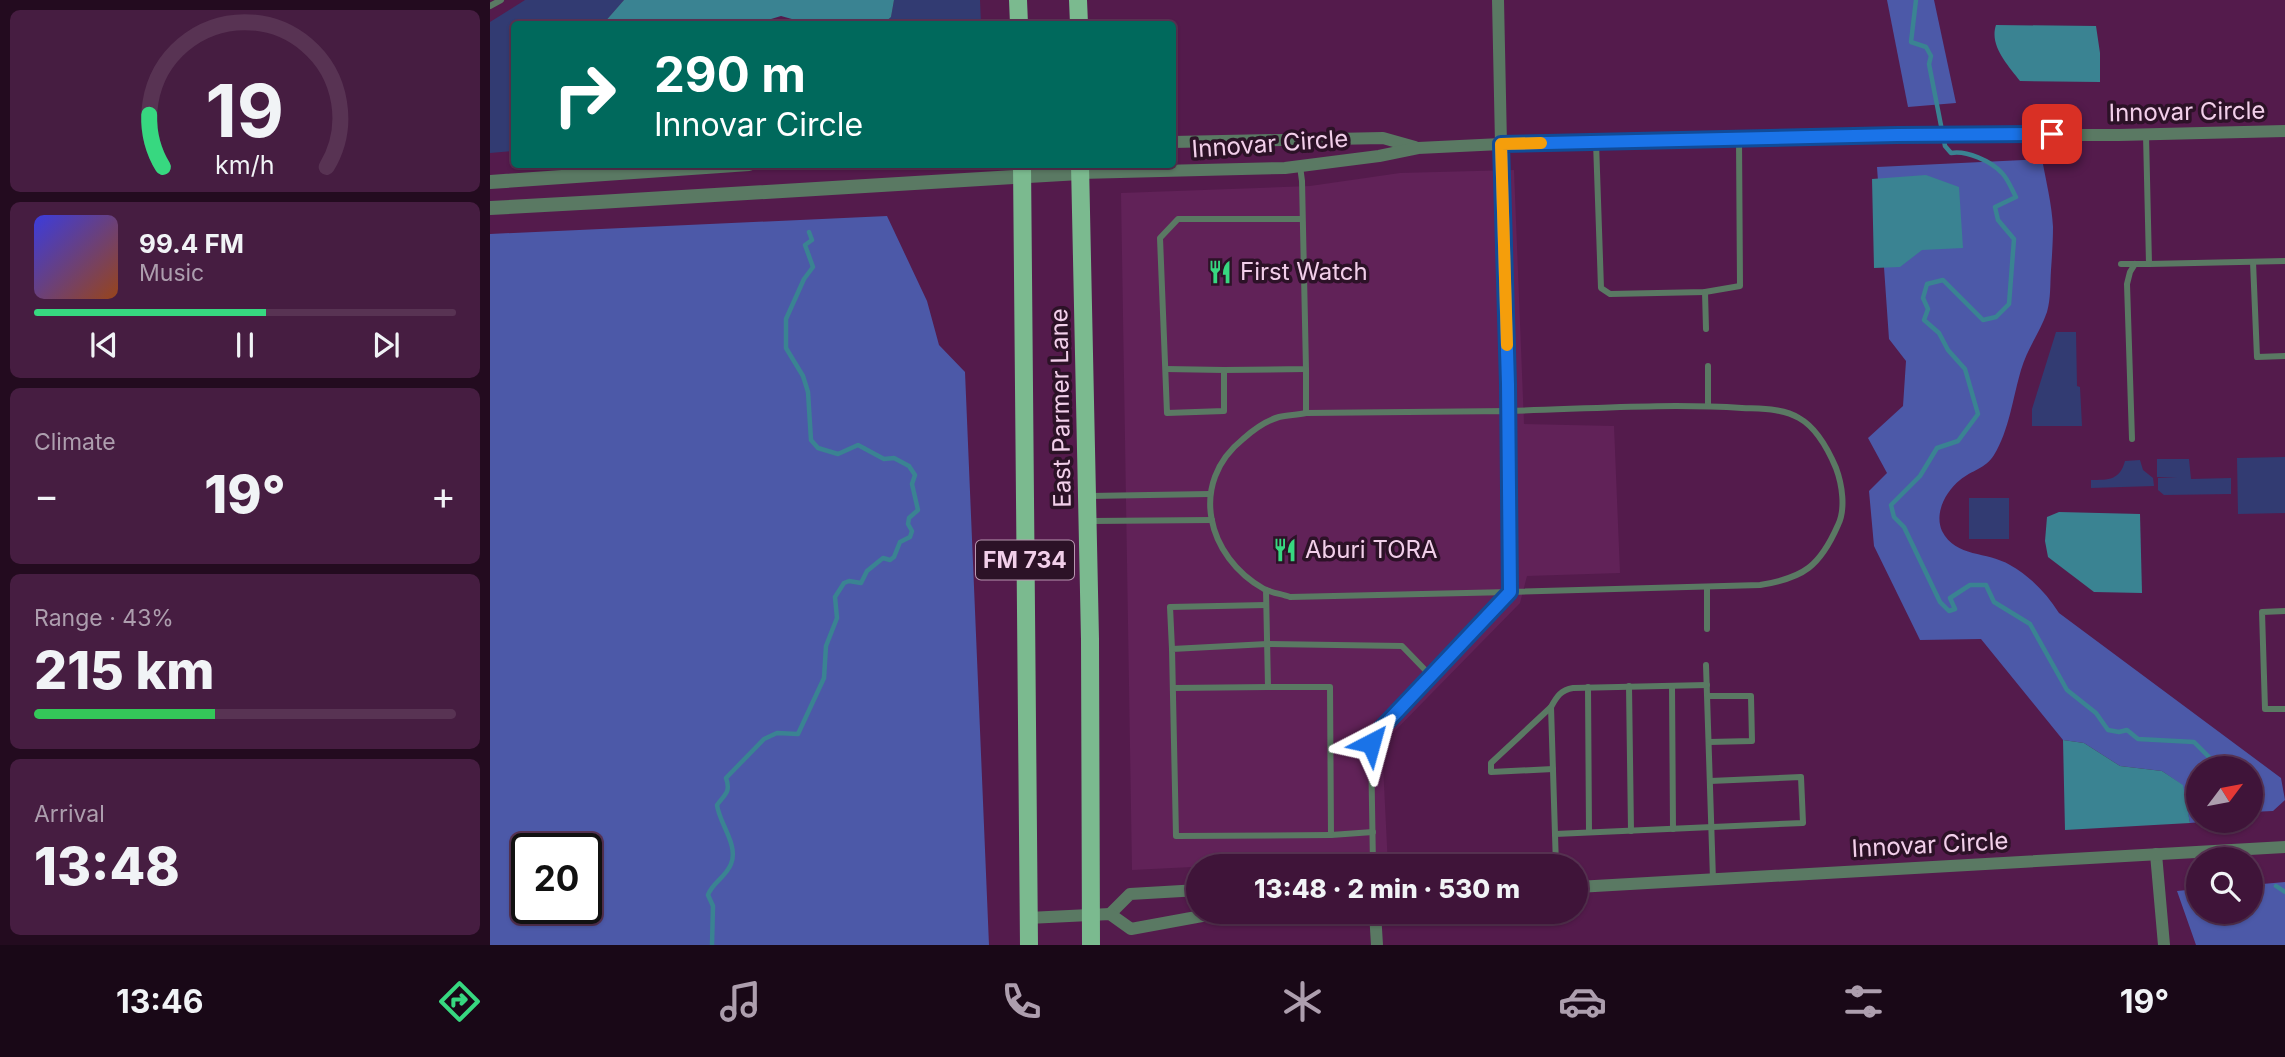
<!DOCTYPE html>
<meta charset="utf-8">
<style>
body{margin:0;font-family:Inter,sans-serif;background:#461d41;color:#f1f3f6;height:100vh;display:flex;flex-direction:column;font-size:26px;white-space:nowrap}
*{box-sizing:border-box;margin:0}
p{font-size:23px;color:#ad9eae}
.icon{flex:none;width:38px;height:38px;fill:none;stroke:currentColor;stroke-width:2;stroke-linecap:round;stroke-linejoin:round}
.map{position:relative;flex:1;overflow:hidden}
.side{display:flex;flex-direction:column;gap:10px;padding:10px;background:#230b1f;width:490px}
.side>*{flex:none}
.banner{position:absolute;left:21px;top:21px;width:665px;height:147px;border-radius:7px;box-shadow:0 2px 5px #0004,0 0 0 2px #583353;background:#00695c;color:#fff;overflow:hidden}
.needle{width:46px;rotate:58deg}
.fabs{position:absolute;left:1696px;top:756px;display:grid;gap:14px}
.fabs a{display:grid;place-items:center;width:77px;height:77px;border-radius:50%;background:#3f1439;box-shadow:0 2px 5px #0004,0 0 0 2px #583353;font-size:35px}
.speed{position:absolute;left:21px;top:833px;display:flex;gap:14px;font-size:35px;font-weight:700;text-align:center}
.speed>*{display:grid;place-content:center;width:91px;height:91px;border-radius:50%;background:#3f1439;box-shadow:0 2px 5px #0004,0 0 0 2px #583353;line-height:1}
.speed .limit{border:4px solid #111;border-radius:10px;background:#fff;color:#111}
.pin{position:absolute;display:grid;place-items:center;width:60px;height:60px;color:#fff;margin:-30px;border-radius:14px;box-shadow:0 4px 10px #0006}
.me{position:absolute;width:77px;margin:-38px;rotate:39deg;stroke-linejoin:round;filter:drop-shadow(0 0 5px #0008)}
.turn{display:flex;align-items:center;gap:24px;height:147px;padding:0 28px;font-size:32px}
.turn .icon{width:91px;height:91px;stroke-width:2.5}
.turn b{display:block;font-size:49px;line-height:60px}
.big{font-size:52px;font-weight:800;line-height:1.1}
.side .card{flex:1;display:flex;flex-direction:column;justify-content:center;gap:10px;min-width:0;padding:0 24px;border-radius:10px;background:#461d41}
.side .dial{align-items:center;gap:0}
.dial svg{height:182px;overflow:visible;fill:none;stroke:#583353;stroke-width:7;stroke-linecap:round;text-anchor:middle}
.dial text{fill:#f1f3f6;stroke:none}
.song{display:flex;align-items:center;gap:21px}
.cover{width:84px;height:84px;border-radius:10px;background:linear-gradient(135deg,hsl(240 70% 55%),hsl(20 70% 35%))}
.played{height:7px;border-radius:4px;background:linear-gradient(90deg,#37d880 55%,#583353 55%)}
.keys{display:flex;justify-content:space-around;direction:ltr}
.heat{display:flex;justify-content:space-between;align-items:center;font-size:38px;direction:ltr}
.charge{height:10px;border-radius:5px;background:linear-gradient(90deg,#34c759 43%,#583353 0)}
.trip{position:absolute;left:696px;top:854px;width:402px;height:70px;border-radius:35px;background:#3f1439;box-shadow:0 2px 5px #0004,0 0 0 2px #583353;font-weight:800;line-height:70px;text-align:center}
.dock{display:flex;height:112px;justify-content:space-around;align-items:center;background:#190817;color:#ad9eae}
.dock .icon{width:49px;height:49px}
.dock .on{color:#37d880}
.dock b{font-size:32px;color:#f1f3f6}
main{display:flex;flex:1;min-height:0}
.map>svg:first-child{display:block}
.built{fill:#612258}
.green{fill:#323b72}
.forest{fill:#4c59a8;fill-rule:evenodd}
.water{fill:#3a8392}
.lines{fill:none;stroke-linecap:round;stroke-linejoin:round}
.stream{stroke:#3a8392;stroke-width:4.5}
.service{stroke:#5a7963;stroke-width:6}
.minor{stroke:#5a7963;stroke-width:12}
.tertiary{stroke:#5a7963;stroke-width:14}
.primary{stroke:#7bba8f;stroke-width:18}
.route-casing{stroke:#114b97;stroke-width:18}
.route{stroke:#1a73e8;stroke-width:12}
.slow{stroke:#f59e0b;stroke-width:12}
.labels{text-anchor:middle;stroke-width:7;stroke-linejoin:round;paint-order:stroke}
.shield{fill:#2c1227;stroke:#b796b0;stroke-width:2}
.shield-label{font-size:23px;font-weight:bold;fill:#f2cfea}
.street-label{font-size:24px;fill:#f2cfea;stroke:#2c1227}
.poi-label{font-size:24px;fill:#f2cfea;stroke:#2c1227;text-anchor:start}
</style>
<main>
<section class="side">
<div class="card dial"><svg viewBox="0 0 100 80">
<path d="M14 69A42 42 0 1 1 86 69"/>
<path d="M14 69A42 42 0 0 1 8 46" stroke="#37d880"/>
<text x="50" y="56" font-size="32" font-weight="700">19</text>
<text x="50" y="72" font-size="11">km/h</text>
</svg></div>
<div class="card">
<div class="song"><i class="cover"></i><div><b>99.4 FM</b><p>Music</p></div></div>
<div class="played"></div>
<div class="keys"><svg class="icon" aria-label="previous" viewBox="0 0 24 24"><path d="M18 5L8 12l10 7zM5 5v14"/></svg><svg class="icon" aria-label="pause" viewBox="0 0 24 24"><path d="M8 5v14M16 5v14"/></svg><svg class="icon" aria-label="next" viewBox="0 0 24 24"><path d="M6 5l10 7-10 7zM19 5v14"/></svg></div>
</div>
<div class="card"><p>Climate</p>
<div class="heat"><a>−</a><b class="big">19°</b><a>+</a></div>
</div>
<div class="card"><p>Range · 43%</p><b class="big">215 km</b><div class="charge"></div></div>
<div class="card"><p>Arrival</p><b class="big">13:48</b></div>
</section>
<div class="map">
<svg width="1795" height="945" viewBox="0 0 1795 945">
<rect width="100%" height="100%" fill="#541b4c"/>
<!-- built -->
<path class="built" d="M1024,170l10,254 90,2 6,147 -93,3 -7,27 -138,141 6,122 -115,-3 -141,7 -11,-677 189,-7 90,-13z"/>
<!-- green -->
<g class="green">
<path d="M35,0h99l-21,24h-89v127l-24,2v-131z"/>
<path d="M404,0h86l1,24h-98l8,-7z"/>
<path d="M1566,332h20l1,54 3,1 2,39h-50v-17z"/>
<path d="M1795,457v56l-47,1 -1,-56z"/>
<path d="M1667,459h32l2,20 40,-1v16l-67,1 -6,-5v-12l19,-1h-20z"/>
<path d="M1650,460l3,10 10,8 1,8 -63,2v-8c18,0 29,0 34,-19z"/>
<rect x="1479" y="498" width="40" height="41"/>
</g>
<!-- forest -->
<g class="forest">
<path d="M1397,0h47l22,103 -48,4z"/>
<path d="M1552,159c4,22 10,46 11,68 0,14 -1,29 -2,43 -1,14 0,28 -4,42 -7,20 -20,37 -26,58 -8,27 -12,61 -27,85 -9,14 -22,15 -34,25 -14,11 -26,33 -18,51 14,27 45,20 68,34 20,11 37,29 49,48l222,165 4,22 -12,11 -22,1 -1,-44h-52v53l3,1 -11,1 -8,-38 -20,-14 -42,-5 -36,-23 -21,-3 -82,-101 -61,1 -46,-94 -5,-55 18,-18 -19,-35 35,-32 3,-45 -17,-22 -12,-172z"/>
<path d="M397,216l40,85 12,44 26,27 24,573h-499v-711zM37,849h59v59h-59z"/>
<path d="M1795,882v63h-89l-19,-54 21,-2v23h52l1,-27z"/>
</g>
<!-- water -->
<g class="water">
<path d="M134,0h270l-3,17 -8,7h-58l-26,-3 -18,-5 -26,8h-152z"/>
<path d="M1506,25l100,1 4,27v29l-80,-1c-12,-16 -31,-35 -24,-56z"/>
<path d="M1436,175l33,12 4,61 -41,2 -22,17 -26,1 -2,-89z"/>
<path d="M1569,512l81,2 2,79 -48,-1 -46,-35 -3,-16 2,-24z"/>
<path d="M1573,740l21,3 36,23 42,5 21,14 7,38 -125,7z"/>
</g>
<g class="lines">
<!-- stream -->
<g class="stream">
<path d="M1426,0l-5,42 15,5 5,9 -2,8 16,82 6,7c15,-3 40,8 51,20 6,6 10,17 14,24l-21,10 3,13 16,19 -5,65 -13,13 -13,3 -40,-40 -16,4 -4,14 5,11 -4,11 15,13 9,17 17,19 13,45 -20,27 -21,7 -17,28 -29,29 3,12 10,10 36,75 9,9 6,-2 -5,-11 20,-13h16l8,17 36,22 37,66 29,23 12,17 11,2 8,-2 11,9 56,3 22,22 1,4"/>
<path d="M1786,886l9,6"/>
<path d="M222,945l1,-39 -5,-11c4,-12 18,-18 23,-31 8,-19 -12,-41 -14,-59 8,-11 14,-13 9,-27l38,-39 13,-6 21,1 26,-56 2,-32 11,-28 -2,-21 9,-14 5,-2 12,2 6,-12 16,-13 7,2 4,-3 6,-15 10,-5 2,-6 -4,-7 1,-6 9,-8 -6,-26 3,-9 -6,-9 -15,-8 -10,1 -26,-14 -20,9 -20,-6 -7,-8 -3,-48 -5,-16 -17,-28v-29l18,-40 9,-12 -8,-22 7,-5 -3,-8"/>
</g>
<!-- service -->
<g class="service">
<path d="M0,6l11,-6"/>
<path d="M1656,135l3,129 136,-3"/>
<path d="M1106,142l5,146 9,6 95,-2 35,-6 -1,-147"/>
<path d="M810,166l2,15 4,188 -82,1v41l-57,2 -7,-175 18,-19h124"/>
<path d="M1763,262l4,95 28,-1"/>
<path d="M1631,264h28"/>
<path d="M1215,292l1,37"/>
<path d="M1218,366v40"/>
<path d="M676,369l58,1"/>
<path d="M816,369v44l203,-2 1,181 -220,5c-8,-3 -18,-4 -26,-8 -57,-32 -76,-106 -21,-150 10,-9 22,-18 36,-22 9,-2 18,-2 27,-4"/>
<path d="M1642,439l-5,-155 3,-12 5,-8"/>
<path d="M599,496l120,-2"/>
<path d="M601,521l121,-1"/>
<path d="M1217,587v42"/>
<path d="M776,590l2,97h62l1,148 42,-3"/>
<path d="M1795,611l-23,1 3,97h20"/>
<path d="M682,649l-2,-42 96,-2"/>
<path d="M1216,665l7,214"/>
<path d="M1139,686l2,145"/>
<path d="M1182,686l1,143"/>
<path d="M1098,687l1,145"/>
<path d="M683,688l95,-1"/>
<path d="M1218,696h43l1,45 -43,1"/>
<path d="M1061,707l-60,56v9l62,-3"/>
<path d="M1065,834l248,-11 -2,-46 -91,4"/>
<path d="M841,835l-155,1 -4,-187 95,-5 135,2 29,30"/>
<path d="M883,866l-2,-123 5,-9 134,-142 250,-7c44,-7 60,-19 78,-60 8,-16 4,-41 -2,-57 -8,-19 -19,-40 -37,-50 -17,-10 -38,-9 -57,-10 -77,-5 -156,1 -233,3l-8,-267"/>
<path d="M1066,866l-5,-159c6,-11 10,-17 22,-19l134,-3"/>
</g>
<!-- minor -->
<g class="minor">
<path d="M1008,0l3,144"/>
<path d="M682,142l211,-4 32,9"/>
<path d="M590,173l205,-5 94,-12 39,-8 83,-4 396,-9h222l166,-4"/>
<path d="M1666,854l8,91"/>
<path d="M1087,887l708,-40"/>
<path d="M885,912l2,33"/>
<path d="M620,914l20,-20 69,-4"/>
<path d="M538,918l82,-4 21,15 71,-13 93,-4"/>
</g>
<!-- tertiary -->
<g class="tertiary">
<path d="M0,182l259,-18"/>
<path d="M0,208c197,-10 394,-25 590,-35"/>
</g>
<!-- primary -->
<g class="primary">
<path d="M528,0l1,24"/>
<path d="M588,0l1,24"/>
<path d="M532,164l7,781"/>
<path d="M590,164l10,475 1,306"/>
</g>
</g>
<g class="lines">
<!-- route casing -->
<g class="route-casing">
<path id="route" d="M881,743l5,-9 134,-142 -2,-208 -7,-240 396,-9 155,-1"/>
</g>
<!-- route -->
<use href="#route" class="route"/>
<!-- slow -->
<path class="slow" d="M1017,345l-6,-201 40,-1"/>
</g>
<!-- icons -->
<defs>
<g id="restaurant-bare" transform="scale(1.89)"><path d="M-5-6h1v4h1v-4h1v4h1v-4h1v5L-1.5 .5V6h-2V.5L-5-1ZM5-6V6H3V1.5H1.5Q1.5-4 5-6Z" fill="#37d880" stroke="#2c1227" stroke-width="2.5" paint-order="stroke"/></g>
</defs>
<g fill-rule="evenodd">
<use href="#restaurant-bare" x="730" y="272"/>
<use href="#restaurant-bare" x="795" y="550"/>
</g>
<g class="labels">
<!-- shield labels -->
<rect class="shield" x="486" y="540.5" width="98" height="39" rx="5"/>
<g class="shield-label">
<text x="535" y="568">FM 734</text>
</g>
<!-- street labels -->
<g class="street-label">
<text transform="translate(1697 112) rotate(-1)" y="8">Innovar Circle</text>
<text transform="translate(780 144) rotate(-4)" y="8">Innovar Circle</text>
<text transform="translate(571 408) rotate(-91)" y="8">East Parmer Lane</text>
<text transform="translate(1440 845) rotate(-3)" y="8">Innovar Circle</text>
</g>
<!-- poi labels -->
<g class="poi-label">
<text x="750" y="280">First Watch</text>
<text x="815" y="558">Aburi TORA</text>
</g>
</g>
</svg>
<div class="fabs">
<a><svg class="needle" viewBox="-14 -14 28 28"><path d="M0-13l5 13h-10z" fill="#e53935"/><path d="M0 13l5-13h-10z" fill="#ad9eae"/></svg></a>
<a><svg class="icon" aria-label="search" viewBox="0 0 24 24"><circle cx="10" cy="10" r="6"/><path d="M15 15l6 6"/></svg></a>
</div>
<div class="speed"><div class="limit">20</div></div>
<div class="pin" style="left:1562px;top:134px;background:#d93025"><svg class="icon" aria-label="arrive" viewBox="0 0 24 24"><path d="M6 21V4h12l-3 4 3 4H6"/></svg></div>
<svg class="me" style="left:881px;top:743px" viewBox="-20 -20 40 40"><path d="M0-17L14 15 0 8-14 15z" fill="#1a73e8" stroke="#fff" stroke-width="4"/></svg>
<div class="trip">13:48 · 2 min · 530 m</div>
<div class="banner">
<div class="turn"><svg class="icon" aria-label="right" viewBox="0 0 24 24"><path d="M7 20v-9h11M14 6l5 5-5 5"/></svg><div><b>290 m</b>Innovar Circle</div></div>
</div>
</div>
</main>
<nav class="dock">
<b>13:46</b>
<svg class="icon on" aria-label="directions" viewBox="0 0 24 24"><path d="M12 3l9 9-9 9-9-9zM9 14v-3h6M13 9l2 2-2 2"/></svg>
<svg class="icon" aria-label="music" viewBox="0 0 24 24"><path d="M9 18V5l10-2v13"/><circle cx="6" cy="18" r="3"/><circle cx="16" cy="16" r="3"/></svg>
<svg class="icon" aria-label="phone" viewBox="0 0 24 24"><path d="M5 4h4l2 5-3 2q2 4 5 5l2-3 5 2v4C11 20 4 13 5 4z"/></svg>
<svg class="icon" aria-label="climate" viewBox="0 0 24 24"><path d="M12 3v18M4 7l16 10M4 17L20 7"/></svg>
<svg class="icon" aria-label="car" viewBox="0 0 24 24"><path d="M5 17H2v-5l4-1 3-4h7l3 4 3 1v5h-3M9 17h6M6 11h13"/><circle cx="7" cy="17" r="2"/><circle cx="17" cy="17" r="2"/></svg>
<svg class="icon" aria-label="filters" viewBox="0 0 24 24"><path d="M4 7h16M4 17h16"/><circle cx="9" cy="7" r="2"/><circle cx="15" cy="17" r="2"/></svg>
<b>19°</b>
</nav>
